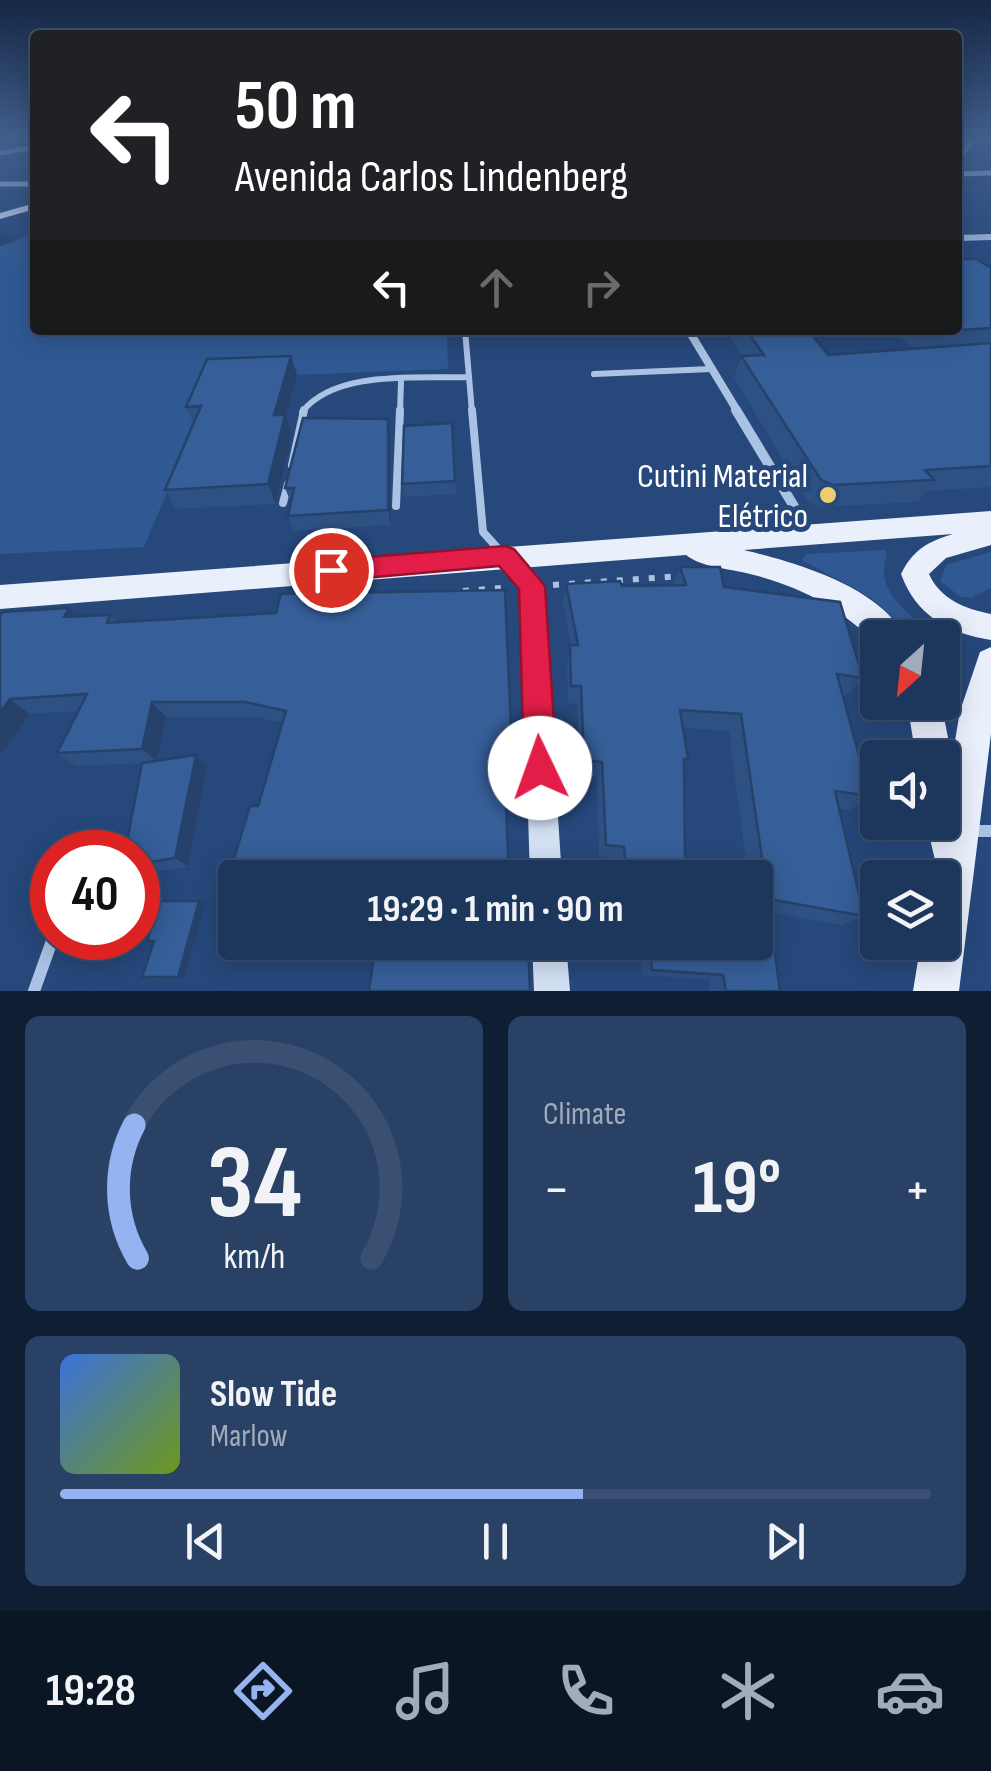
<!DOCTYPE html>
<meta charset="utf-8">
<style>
body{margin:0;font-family:"Sofia Sans Condensed",sans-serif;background:#294165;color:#f1f3f6;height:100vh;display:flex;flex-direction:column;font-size:38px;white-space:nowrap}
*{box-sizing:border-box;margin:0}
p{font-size:32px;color:#a0abbb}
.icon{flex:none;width:55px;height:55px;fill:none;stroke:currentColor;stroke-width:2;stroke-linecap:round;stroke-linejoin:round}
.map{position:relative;height:991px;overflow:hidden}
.details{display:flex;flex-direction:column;gap:25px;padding:25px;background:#0f1e33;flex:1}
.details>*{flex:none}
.guide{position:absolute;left:30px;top:30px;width:932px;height:305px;border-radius:10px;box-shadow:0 5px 25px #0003,0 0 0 2px #3a5072;background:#202124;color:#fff;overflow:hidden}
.needle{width:65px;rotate:207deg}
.fabs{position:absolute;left:860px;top:620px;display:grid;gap:20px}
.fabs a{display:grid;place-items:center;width:100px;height:100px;border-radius:10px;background:#1c365c;box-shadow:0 5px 25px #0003,0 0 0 2px #3a5072;font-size:50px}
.speed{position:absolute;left:30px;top:830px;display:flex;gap:20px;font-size:50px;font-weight:700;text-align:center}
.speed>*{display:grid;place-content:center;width:130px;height:130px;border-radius:50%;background:#1c365c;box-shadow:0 5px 25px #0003,0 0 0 2px #3a5072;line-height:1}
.speed .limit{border:15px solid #d22;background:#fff;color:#111}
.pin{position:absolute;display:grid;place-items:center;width:85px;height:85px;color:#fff;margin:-42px;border:5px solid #fff;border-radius:50%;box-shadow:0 2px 10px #0007}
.me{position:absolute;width:110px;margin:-55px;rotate:357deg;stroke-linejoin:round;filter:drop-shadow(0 0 8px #0008)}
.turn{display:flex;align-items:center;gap:35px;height:210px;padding:0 40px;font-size:45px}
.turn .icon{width:130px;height:130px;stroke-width:2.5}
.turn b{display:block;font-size:70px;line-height:85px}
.lanes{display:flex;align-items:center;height:95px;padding:0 40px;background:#0003;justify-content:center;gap:50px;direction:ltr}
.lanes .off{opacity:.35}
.big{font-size:75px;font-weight:700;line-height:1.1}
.details .tile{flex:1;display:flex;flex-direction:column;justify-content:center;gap:15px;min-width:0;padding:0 35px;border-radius:15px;background:#294165}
.details .dial{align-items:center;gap:0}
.dial svg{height:260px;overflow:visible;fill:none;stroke:#3a5072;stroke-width:7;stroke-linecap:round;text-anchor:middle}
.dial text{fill:#f1f3f6;stroke:none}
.song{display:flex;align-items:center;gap:30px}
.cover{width:120px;height:120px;border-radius:15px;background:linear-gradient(135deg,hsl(220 70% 55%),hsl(80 70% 35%))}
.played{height:10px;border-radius:5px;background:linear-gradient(90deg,#95b2f1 60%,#3a5072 60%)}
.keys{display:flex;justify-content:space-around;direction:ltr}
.heat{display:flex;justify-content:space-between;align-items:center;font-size:55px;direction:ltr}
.details .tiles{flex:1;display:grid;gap:25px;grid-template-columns:1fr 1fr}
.tile:last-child{grid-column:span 2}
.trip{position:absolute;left:218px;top:860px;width:555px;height:100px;border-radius:10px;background:#1c365c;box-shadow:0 5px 25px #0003,0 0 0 2px #3a5072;font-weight:700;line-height:100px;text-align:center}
.tab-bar{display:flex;height:160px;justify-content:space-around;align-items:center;background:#0b1625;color:#a0abbb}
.tab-bar .icon{width:70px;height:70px}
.tab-bar .selected{color:#95b2f1}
.tab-bar b{font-size:45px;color:#f1f3f6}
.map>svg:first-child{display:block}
.green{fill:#305993}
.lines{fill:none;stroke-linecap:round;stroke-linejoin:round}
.path{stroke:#aac2e4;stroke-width:6;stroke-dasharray:6 10;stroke-linecap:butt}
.lane-far2{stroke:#aac2e4;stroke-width:6}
.lane-far1{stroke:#aac2e4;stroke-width:8}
.lane{stroke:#aac2e4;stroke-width:12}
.street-far3{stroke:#aac2e4;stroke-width:5}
.street-far2{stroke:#aac2e4;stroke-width:6}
.street-far1{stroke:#aac2e4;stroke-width:8}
.street{stroke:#aac2e4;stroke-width:10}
.secondary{fill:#d3e0f4;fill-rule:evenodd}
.primary{fill:#e9f0fc;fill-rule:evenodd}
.wall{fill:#2e5183}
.shaded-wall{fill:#26426a}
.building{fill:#365e98;stroke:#26426a;stroke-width:2.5}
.route{fill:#e11d48;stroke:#92132f;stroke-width:2.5}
.poi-dot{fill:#edcd6f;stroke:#26487b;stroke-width:4}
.labels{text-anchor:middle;stroke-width:10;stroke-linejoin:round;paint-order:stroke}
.poi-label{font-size:35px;fill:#fff;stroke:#26487b;text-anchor:end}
</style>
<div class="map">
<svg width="991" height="991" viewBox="0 0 991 991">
<rect width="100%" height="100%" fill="#26487b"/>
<!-- green -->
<g class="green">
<path d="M35,234v96h412l1,39 -233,9 -71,169 -144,7v-308z"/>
<path d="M886,550c1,8 -4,19 -1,30 8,28 38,46 62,59l-4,15 -1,-16 -32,-1 -37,-38 -71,-39 4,-6z"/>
<path d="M991,552v36l-19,10 -11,-1 -21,-16 6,-16z"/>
</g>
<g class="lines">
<!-- path -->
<g class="path">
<path d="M553,585l129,-9"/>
<path d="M463,591l39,-3"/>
</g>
<!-- lane-far2 -->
<g class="lane-far2">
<path d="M465,330l7,82"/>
<path d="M594,374l117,-5"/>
<path d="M302,412c34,-43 117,-33 167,-35"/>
<path d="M400,412l1,-30"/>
</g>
<!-- lane-far1 -->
<g class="lane-far1">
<path d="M472,410l11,122 19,21"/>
<path d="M292,465l12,-55"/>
<path d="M283,503l5,-19"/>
<path d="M396,506l4,-96"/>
</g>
<!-- lane -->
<g class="lane">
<path d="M970,831h21"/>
<path d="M84,852l6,-17"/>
<path d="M34,991l19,-53"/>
</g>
<!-- street-far3 -->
<g class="street-far3">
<path d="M0,153l35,-6"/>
<path d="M958,159l17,-22"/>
<path d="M958,174l33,-1"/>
<path d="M0,184h35"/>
</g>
<!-- street-far2 -->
<path class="street-far2" d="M958,238l33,-1"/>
<!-- street-far1 -->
<path class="street-far1" d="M689,331l49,81"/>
<!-- street -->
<path class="street" d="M736,410l74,123"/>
<!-- secondary -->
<g class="secondary">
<path d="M35,203v6l-35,10v-6z"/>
<path d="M505,547l8,3 30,36 19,292h-32l-9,-289 -27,-33 3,-6z"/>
<path d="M532,942h34l4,49h-36z"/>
</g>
<!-- primary -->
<g class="primary">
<path d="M991,511v34l-45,13 -17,16c11,25 36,35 62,40v26c-42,-7 -75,-24 -90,-66 12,-24 26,-32 52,-40l-209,16c50,12 138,37 161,88h-27v8c-35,-37 -75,-58 -124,-71 -20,-6 -52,-7 -68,-20l-686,54v-24z"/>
<path d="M991,647v87l-32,257h-46l8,-49h21v-64h-10l3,-18 -9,-38h16v-36l5,2 13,-77 20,-59z"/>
<path d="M907,702h34l11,56 -5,13 -5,1v-14h-26z"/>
</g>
</g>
<!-- wall -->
<g class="wall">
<path d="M991,268v219l-65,4 -8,11 -98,5 -12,-5 -74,-125 8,-21 -17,-26h83l20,25 85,-6 -20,-19h65z"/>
<path d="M291,356l6,18 -11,42 6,18 -16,70 -100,5 -11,-19 28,-67 -7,-16z"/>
<path d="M452,423l4,71 -52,3 -2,-13z"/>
<path d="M391,433v92l-97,6 -6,-15 3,-13 -6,-15z"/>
<path d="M680,567l44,20 139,91 -17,18 -3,-1 27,101 -20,14 -11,-1 25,107 -22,9 -73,-13 11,79h-70l-1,-11 -67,-5 -3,-33h116v-64h-7l-19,-147 -46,-3 5,31 -4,7 1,101 61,11h-127l-2,-19 -18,-2 -2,-80 -17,-1 -3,-72 -9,-1 -1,-40 4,-18 -8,-41 3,-20 56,2 51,-1z"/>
<path d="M69,608l8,9 33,-2 7,7 395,131 -1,13h-6l-270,112v43h-3l-15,-7 41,-108 25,-83 -27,-6h-90l-8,44 49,5 -19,101 -50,7 4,-111 -66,3 -19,-13 22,-42 -49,3 -30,42v-141z"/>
<path d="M205,904l-20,74 -35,1 -8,-2 11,-34 -6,-2z"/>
</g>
<!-- shaded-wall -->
<g class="shaded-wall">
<path d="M7,233l5,9 -12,4v-11z"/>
<path d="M291,356l6,18 -11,42 6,18 -16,70 -8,-20 6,-69z"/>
<path d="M388,419l3,14v92l-3,-15z"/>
<path d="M69,608l15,17 -20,-8z"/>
<path d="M10,699l20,15 -30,42v-44z"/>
<path d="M152,702l14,15 -9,45 -15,-13z"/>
<path d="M196,755l11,11 -19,101 -13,-9z"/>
<path d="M199,901l6,3 -20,74 -7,-1z"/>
</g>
<!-- building -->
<g class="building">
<path d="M958,259h18l15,9v60l-33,2z"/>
<path d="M746,330h62l20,25 163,-12v123l-66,4 9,10 -101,5 -12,-5 -80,-124 23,-1z"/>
<path d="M291,356l-17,59h11l-17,69 -103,6 36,-84 -15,1 21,-48z"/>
<path d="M303,418l85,1v91l-100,6 6,-28h-9z"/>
<path d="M452,423l3,58 -53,3 2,-58z"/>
<path d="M680,567h40l4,20 116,15 23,76 -26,-4 33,122 -35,-5 29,125 -96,-17 -27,-185 -61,-4 8,49h-4l1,108 61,11h-119l-3,-31 -18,-2 -4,-83 -18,-2 -3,-74h-10l-1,-41h8l-12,-61 54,-3 2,5 64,-1z"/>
<path d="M505,590l7,163h-8l5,125h-274v37l-18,-1 33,-108h8l28,-95 -41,-9h-93l-10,47 -85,4 30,-59 -77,5 -10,13v-97l3,-3 66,-4 -5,9 46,-2 -3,8 169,-10 5,-19z"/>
<path d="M196,755l-21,103 -37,6v-12h-13l17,-89z"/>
<path d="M755,879l10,2 15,110h-54l-3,-16 -71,-5 -3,-28h106z"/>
<path d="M160,901h39l-21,76h-36l12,-36h-7z"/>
<path d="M376,942h152l2,49h-161z"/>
</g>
<!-- sky -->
<linearGradient id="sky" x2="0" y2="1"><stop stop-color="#152844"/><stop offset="0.5" stop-color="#415e8d"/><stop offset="1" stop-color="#415e8d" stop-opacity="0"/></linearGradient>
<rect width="991" height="275" fill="url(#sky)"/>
<!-- route -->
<path class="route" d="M505,546l9,3 31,37 12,182 -5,12 -12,5 -11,-5 -5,-12 -5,-179 -20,-23 -168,15 -9,-3 -4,-8 4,-7 9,-3z"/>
<!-- markers -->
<circle class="poi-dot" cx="828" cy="495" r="10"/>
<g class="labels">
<!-- poi labels -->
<g class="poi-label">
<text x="808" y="487">Cutini Material<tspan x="808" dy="40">Elétrico</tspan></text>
</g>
</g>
</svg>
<div class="fabs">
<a><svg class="needle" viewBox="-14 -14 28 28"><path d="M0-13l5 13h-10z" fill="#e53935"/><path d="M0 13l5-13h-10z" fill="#a0abbb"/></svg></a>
<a><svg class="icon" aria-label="sound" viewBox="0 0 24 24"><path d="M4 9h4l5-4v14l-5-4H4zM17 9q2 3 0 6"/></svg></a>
<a><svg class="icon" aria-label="layers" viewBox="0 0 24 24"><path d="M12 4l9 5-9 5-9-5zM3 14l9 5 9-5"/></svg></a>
</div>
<div class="speed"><div class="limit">40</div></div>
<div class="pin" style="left:331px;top:570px;background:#d93025"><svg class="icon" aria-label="arrive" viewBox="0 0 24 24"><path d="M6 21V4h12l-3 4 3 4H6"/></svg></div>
<svg class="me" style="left:540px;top:768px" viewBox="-20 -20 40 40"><circle r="19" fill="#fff"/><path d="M0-13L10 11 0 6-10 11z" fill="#e11d48"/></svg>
<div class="trip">19:29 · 1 min · 90 m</div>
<div class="guide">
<div class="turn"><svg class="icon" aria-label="left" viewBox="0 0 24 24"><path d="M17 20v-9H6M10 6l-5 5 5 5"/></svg><div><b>50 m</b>Avenida Carlos Lindenberg</div></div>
<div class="lanes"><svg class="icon" aria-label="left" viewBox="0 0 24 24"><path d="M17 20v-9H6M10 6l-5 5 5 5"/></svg><svg class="icon off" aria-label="ahead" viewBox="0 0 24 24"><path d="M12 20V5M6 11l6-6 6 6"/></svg><svg class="icon off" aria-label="right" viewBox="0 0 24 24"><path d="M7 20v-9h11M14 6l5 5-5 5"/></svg></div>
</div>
</div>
<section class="details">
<div class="tiles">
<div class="tile dial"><svg viewBox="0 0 100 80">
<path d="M14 69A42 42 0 1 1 86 69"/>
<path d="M14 69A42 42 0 0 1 13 28" stroke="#95b2f1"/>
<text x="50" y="56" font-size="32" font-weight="700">34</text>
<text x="50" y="72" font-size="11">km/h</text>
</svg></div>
<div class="tile"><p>Climate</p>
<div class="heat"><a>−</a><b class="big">19°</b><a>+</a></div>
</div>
<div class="tile">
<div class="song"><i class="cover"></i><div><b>Slow Tide</b><p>Marlow</p></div></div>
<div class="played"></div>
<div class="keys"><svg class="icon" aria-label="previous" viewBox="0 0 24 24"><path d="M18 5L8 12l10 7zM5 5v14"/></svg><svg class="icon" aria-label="pause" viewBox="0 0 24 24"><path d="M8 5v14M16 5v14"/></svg><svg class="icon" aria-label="next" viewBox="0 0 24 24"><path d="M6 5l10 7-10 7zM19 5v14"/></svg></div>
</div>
</div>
</section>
<nav class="tab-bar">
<b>19:28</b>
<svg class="icon selected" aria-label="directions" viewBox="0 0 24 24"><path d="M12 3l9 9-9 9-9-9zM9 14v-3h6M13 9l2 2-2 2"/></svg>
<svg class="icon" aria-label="music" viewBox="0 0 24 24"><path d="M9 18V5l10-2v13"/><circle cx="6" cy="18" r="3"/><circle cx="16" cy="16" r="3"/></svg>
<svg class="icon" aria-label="phone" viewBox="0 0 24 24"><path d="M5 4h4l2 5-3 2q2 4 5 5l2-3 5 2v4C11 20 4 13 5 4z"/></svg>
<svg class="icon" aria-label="climate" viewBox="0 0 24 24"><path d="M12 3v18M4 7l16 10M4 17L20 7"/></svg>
<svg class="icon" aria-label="car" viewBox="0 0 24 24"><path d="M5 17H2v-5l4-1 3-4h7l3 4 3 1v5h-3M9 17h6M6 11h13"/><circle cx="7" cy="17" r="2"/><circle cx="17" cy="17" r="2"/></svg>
</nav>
